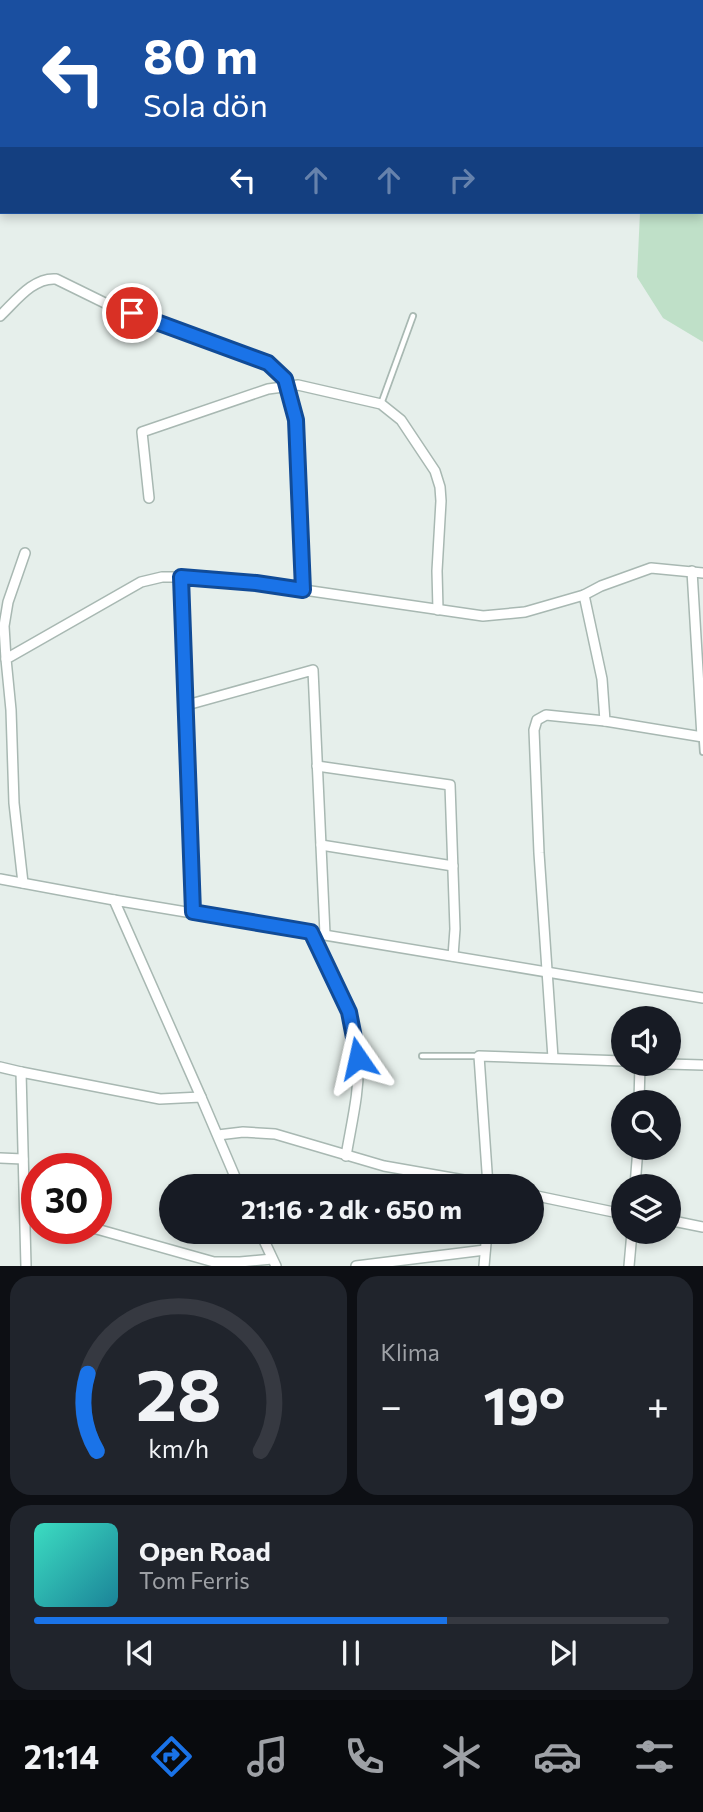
<!DOCTYPE html>
<html lang="tr">
<meta charset="utf-8">
<style>
body{margin:0;font-family:Commissioner,sans-serif;background:#20242c;color:#f1f3f6;height:100vh;display:flex;flex-direction:column;font-size:26px;white-space:nowrap}
*{box-sizing:border-box;margin:0}
p{font-size:23px;color:#9ea1a6}
.icon{flex:none;width:38px;height:38px;fill:none;stroke:currentColor;stroke-width:2;stroke-linecap:round;stroke-linejoin:round}
.map{position:relative;height:1266px;overflow:hidden}
.details{display:flex;flex-direction:column;gap:10px;padding:10px;background:#0d0f14;flex:1}
.details>*{flex:none}
.guide{position:absolute;left:0px;top:0px;width:704px;height:214px;box-shadow:0 4px 10px #0003;background:#1a4fa0;color:#fff;overflow:hidden}
.tools{position:absolute;left:611px;top:1006px;display:grid;gap:14px}
.tools a{display:grid;place-items:center;width:70px;height:70px;border-radius:50%;background:#171b24;box-shadow:0 4px 10px #0003;font-size:35px}
.speed{position:absolute;left:21px;top:1153px;display:flex;gap:14px;font-size:35px;font-weight:700;text-align:center}
.speed>*{display:grid;place-content:center;width:91px;height:91px;border-radius:50%;background:#171b24;box-shadow:0 4px 10px #0003;line-height:1}
.speed .limit{border:10px solid #d22;background:#fff;color:#111}
.pin{position:absolute;display:grid;place-items:center;width:60px;height:60px;color:#fff;margin:-30px;border:4px solid #fff;border-radius:50%;box-shadow:0 2px 7px #0007}
.me{position:absolute;width:77px;margin:-38px;rotate:349deg;stroke-linejoin:round;filter:drop-shadow(0 0 5px #0008)}
.turn{display:flex;align-items:center;gap:24px;height:147px;padding:0 28px;font-size:32px}
.turn .icon{width:91px;height:91px;stroke-width:2.5}
.turn b{display:block;font-size:49px;line-height:60px}
.lanes{display:flex;align-items:center;height:66px;padding:0 28px;background:#0003;justify-content:center;gap:35px;direction:ltr}
.lanes .off{opacity:.35}
.big{font-size:52px;font-weight:700;line-height:1.1}
.details .tile{flex:1;display:flex;flex-direction:column;justify-content:center;gap:10px;min-width:0;padding:0 24px;border-radius:21px;background:#20242c}
.details .dial{align-items:center;gap:0}
.dial svg{height:182px;overflow:visible;fill:none;stroke:#363941;stroke-width:7;stroke-linecap:round;text-anchor:middle}
.dial text{fill:#f1f3f6;stroke:none}
.song{display:flex;align-items:center;gap:21px}
.cover{width:84px;height:84px;border-radius:10px;background:linear-gradient(135deg,hsl(170 70% 55%),hsl(190 70% 35%))}
.played{height:7px;border-radius:4px;background:linear-gradient(90deg,#1a73e8 65%,#363941 65%)}
.keys{display:flex;justify-content:space-around;direction:ltr}
.heat{display:flex;justify-content:space-between;align-items:center;font-size:38px;direction:ltr}
.details .tiles{flex:1;display:grid;gap:10px;grid-template-columns:1fr 1fr}
.tile:last-child{grid-column:span 2}
.trip{position:absolute;left:159px;top:1174px;width:385px;height:70px;border-radius:35px;background:#171b24;box-shadow:0 4px 10px #0003;font-weight:700;line-height:70px;text-align:center}
.tab-bar{display:flex;height:112px;justify-content:space-around;align-items:center;background:#090b0e;color:#9ea1a6}
.tab-bar .icon{width:49px;height:49px}
.tab-bar .on{color:#1a73e8}
.tab-bar b{font-size:32px;color:#f1f3f6}
.map>svg:first-child{display:block}
.green{fill:#bfe0c8}
.lines{fill:none;stroke-linecap:round;stroke-linejoin:round}
.lane-casing{stroke:#a8b8b2;stroke-width:8}
.street-casing{stroke:#a8b8b2;stroke-width:12}
.lane{stroke:#fff;stroke-width:4.5}
.street{stroke:#fff;stroke-width:9}
.route-casing{stroke:#114b97;stroke-width:18}
.route{stroke:#1a73e8;stroke-width:12}
</style>
<div class="map">
<svg width="703" height="1266" viewBox="0 0 703 1266">
<rect width="100%" height="100%" fill="#e6efeb"/>
<!-- green -->
<path class="green" d="M702,46l1,2v294l-40,-24 -26,-41 3,-65h62z"/>
<g class="lines">
<!-- lane casing -->
<g class="lane-casing">
<g id="lane">
<path d="M427,0l1,2"/>
<path d="M381,404l32,-88"/>
<path d="M702,738l1,14"/>
<path d="M422,1056h56"/>
</g>
</g>
<!-- street casing -->
<g class="street-casing">
<g id="street">
<path d="M0,153l2,-1"/>
<path d="M0,316c15,-14 33,-39 56,-37l53,26 159,58 17,16 11,41 7,170"/>
<path d="M149,498l-7,-66 126,-43 30,-4 83,19 20,16 34,51 5,16 1,14 -4,70 1,39"/>
<path d="M692,571l10,166"/>
<path d="M703,573l-52,-5 -50,18 -17,9 18,84 3,42 98,16"/>
<path d="M181,577l12,335"/>
<path d="M6,659l-2,-33 4,-24 17,-49"/>
<path d="M187,705l126,-35 12,264"/>
<path d="M317,766l133,19 5,144 -2,27"/>
<path d="M321,845l132,21"/>
<path d="M0,879l114,21"/>
<path d="M23,883l-9,-80 -3,-93 -5,-51 135,-77 21,-5h19l75,6 227,33 42,-4 59,-17"/>
<path d="M311,931c18,41 45,82 47,128 2,32 -7,66 -12,97"/>
<path d="M553,1058l-14,-205 -5,-123 3,-10 9,-5 59,6"/>
<path d="M668,1064l35,1"/>
<path d="M0,1067l21,5"/>
<path d="M201,1097l-87,-197 589,98"/>
<path d="M639,1102l1,-38"/>
<path d="M218,1135l25,-3 32,2 109,32 114,20"/>
<path d="M0,1158l23,1"/>
<path d="M488,1186l-9,-130 144,5"/>
<path d="M635,1186l3,-38"/>
<path d="M532,1195l91,19"/>
<path d="M668,1220l35,7"/>
<path d="M93,1228l121,34h26l32,-3"/>
<path d="M260,1232l16,34"/>
<path d="M26,1266l-5,-194 139,27 41,-2 38,89"/>
<path d="M356,1266l129,-16"/>
<path d="M484,1266l3,-34"/>
<path d="M629,1266l3,-34"/>
</g>
</g>
<!-- lane -->
<use href="#lane" class="lane"/>
<!-- street -->
<use href="#street" class="street"/>
</g>
<g class="lines">
<!-- route casing -->
<g class="route-casing">
<path id="route" d="M132,313l136,50 17,16 11,41 7,170 -47,-7 -75,-6 12,335 118,20 38,80 9,46"/>
</g>
<!-- route -->
<use href="#route" class="route"/>
</g>
</svg>
<div class="tools">
<a><svg class="icon" aria-label="sound" viewBox="0 0 24 24"><path d="M4 9h4l5-4v14l-5-4H4zM17 9q2 3 0 6"/></svg></a>
<a><svg class="icon" aria-label="search" viewBox="0 0 24 24"><circle cx="10" cy="10" r="6"/><path d="M15 15l6 6"/></svg></a>
<a><svg class="icon" aria-label="layers" viewBox="0 0 24 24"><path d="M12 4l9 5-9 5-9-5zM3 14l9 5 9-5"/></svg></a>
</div>
<div class="speed"><div class="limit">30</div></div>
<div class="pin" style="left:132px;top:313px;background:#d93025"><svg class="icon" aria-label="arrive" viewBox="0 0 24 24"><path d="M6 21V4h12l-3 4 3 4H6"/></svg></div>
<svg class="me" style="left:358px;top:1058px" viewBox="-20 -20 40 40"><path d="M0-17L14 15 0 8-14 15z" fill="#1a73e8" stroke="#fff" stroke-width="4"/></svg>
<div class="trip">21:16 · 2 dk · 650 m</div>
<div class="guide">
<div class="turn"><svg class="icon" aria-label="left" viewBox="0 0 24 24"><path d="M17 20v-9H6M10 6l-5 5 5 5"/></svg><div><b>80 m</b>Sola dön</div></div>
<div class="lanes"><svg class="icon" aria-label="left" viewBox="0 0 24 24"><path d="M17 20v-9H6M10 6l-5 5 5 5"/></svg><svg class="icon off" aria-label="ahead" viewBox="0 0 24 24"><path d="M12 20V5M6 11l6-6 6 6"/></svg><svg class="icon off" aria-label="ahead" viewBox="0 0 24 24"><path d="M12 20V5M6 11l6-6 6 6"/></svg><svg class="icon off" aria-label="right" viewBox="0 0 24 24"><path d="M7 20v-9h11M14 6l5 5-5 5"/></svg></div>
</div>
</div>
<section class="details">
<div class="tiles">
<div class="tile dial"><svg viewBox="0 0 100 80">
<path d="M14 69A42 42 0 1 1 86 69"/>
<path d="M14 69A42 42 0 0 1 10 35" stroke="#1a73e8"/>
<text x="50" y="56" font-size="32" font-weight="700">28</text>
<text x="50" y="72" font-size="11">km/h</text>
</svg></div>
<div class="tile"><p>Klima</p>
<div class="heat"><a>−</a><b class="big">19°</b><a>+</a></div>
</div>
<div class="tile">
<div class="song"><i class="cover"></i><div><b>Open Road</b><p>Tom Ferris</p></div></div>
<div class="played"></div>
<div class="keys"><svg class="icon" aria-label="previous" viewBox="0 0 24 24"><path d="M18 5L8 12l10 7zM5 5v14"/></svg><svg class="icon" aria-label="pause" viewBox="0 0 24 24"><path d="M8 5v14M16 5v14"/></svg><svg class="icon" aria-label="next" viewBox="0 0 24 24"><path d="M6 5l10 7-10 7zM19 5v14"/></svg></div>
</div>
</div>
</section>
<nav class="tab-bar">
<b>21:14</b>
<svg class="icon on" aria-label="directions" viewBox="0 0 24 24"><path d="M12 3l9 9-9 9-9-9zM9 14v-3h6M13 9l2 2-2 2"/></svg>
<svg class="icon" aria-label="music" viewBox="0 0 24 24"><path d="M9 18V5l10-2v13"/><circle cx="6" cy="18" r="3"/><circle cx="16" cy="16" r="3"/></svg>
<svg class="icon" aria-label="phone" viewBox="0 0 24 24"><path d="M5 4h4l2 5-3 2q2 4 5 5l2-3 5 2v4C11 20 4 13 5 4z"/></svg>
<svg class="icon" aria-label="climate" viewBox="0 0 24 24"><path d="M12 3v18M4 7l16 10M4 17L20 7"/></svg>
<svg class="icon" aria-label="car" viewBox="0 0 24 24"><path d="M5 17H2v-5l4-1 3-4h7l3 4 3 1v5h-3M9 17h6M6 11h13"/><circle cx="7" cy="17" r="2"/><circle cx="17" cy="17" r="2"/></svg>
<svg class="icon" aria-label="filters" viewBox="0 0 24 24"><path d="M4 7h16M4 17h16"/><circle cx="9" cy="7" r="2"/><circle cx="15" cy="17" r="2"/></svg>
</nav>
